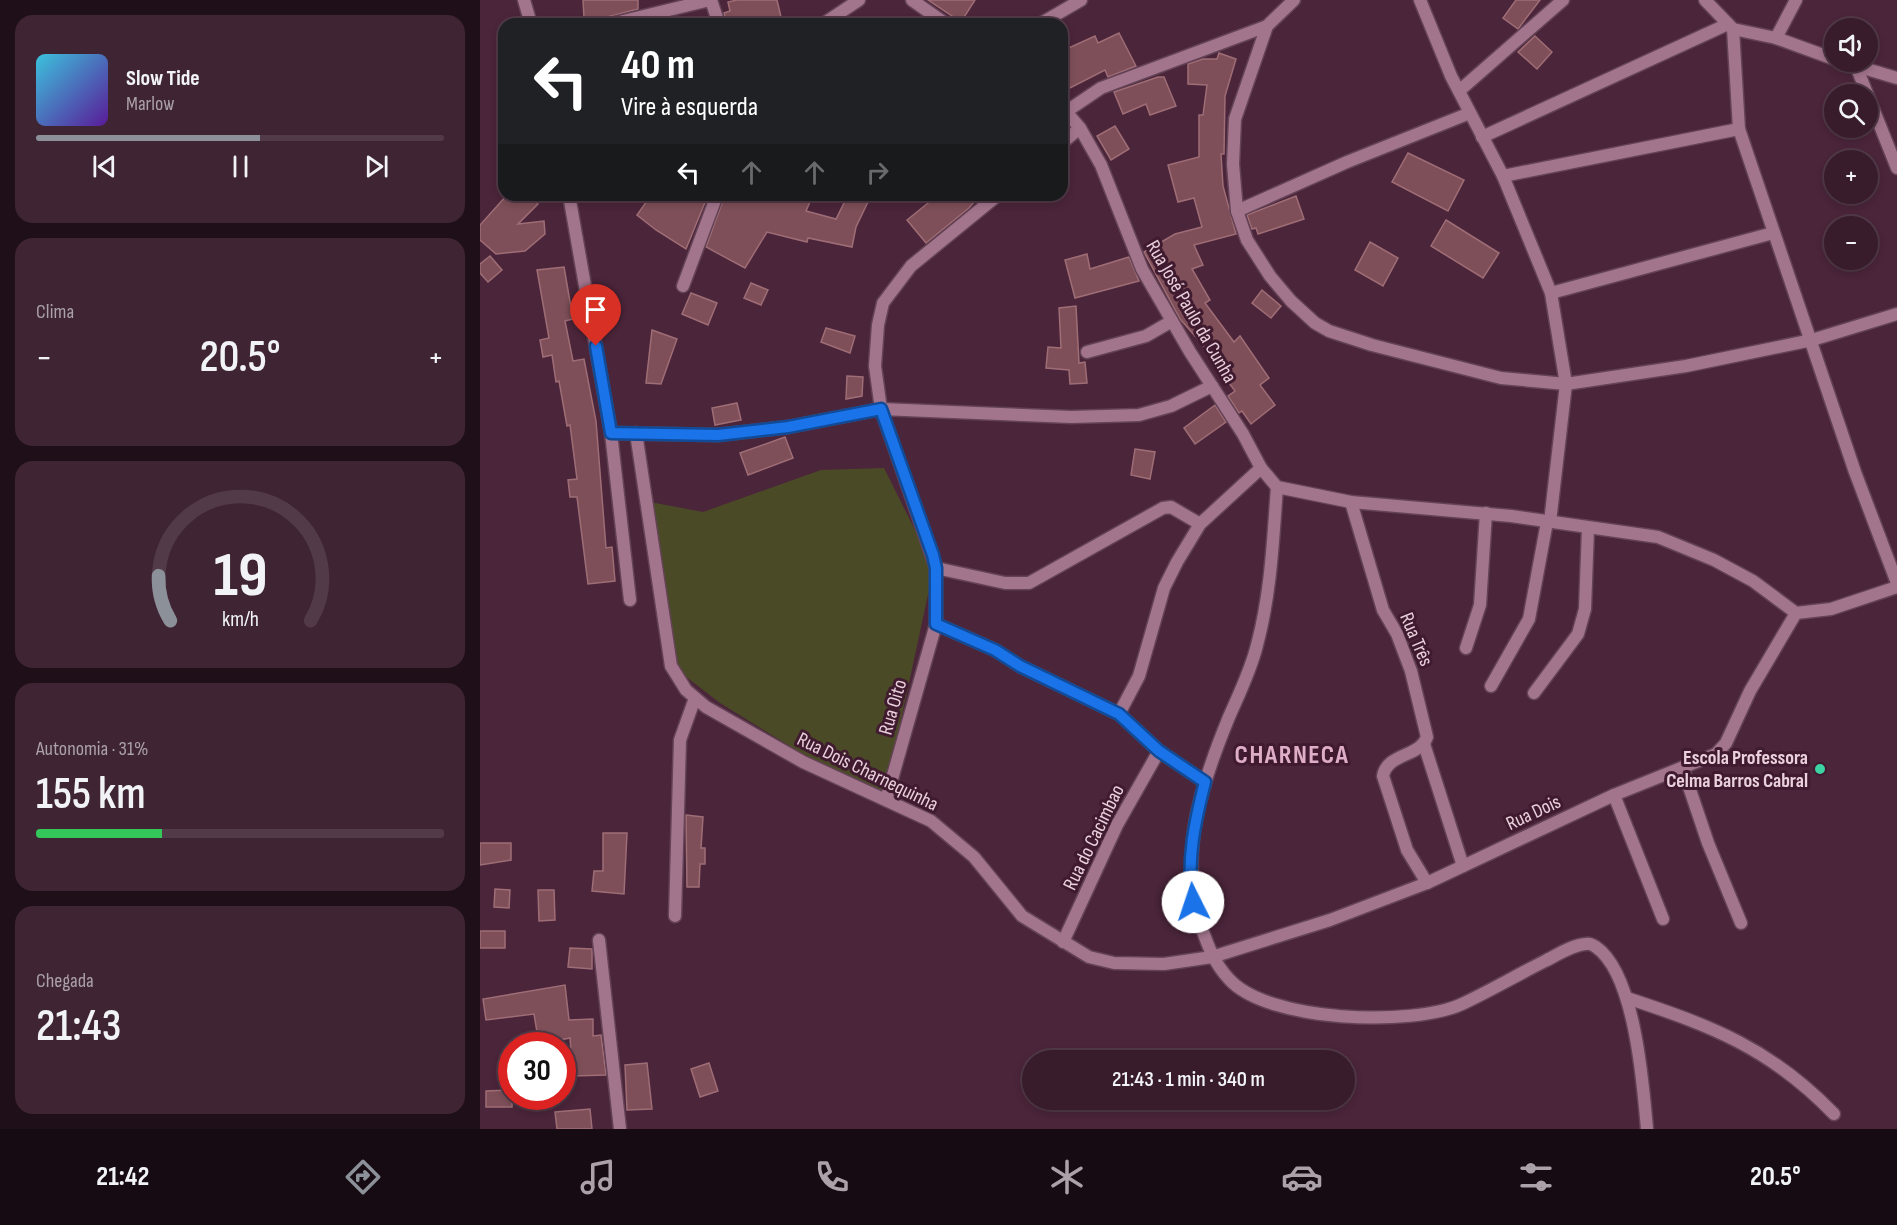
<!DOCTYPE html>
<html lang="pt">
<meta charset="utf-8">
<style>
body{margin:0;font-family:"Sofia Sans Condensed",sans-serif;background:#3f2534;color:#f1f3f6;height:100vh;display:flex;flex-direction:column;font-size:22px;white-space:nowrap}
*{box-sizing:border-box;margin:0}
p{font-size:20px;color:#aba1a9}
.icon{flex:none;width:33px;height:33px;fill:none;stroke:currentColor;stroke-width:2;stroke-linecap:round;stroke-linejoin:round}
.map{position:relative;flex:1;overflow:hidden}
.sheet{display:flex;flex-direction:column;gap:15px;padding:15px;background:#1f0f18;width:480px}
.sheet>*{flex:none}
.hud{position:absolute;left:18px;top:18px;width:570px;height:183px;border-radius:18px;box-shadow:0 3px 9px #0003,0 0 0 2px #523a48;background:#202124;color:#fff;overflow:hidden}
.buttons{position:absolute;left:1344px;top:18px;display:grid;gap:12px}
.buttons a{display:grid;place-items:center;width:54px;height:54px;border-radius:50%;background:#381c2c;box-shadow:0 3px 9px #0003,0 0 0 2px #523a48;font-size:30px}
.speed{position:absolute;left:18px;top:1032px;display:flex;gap:12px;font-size:30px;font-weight:700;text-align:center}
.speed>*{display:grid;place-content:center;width:78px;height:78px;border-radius:50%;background:#381c2c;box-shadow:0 3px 9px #0003,0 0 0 2px #523a48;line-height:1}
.speed .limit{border:9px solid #d22;background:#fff;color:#111}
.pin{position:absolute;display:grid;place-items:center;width:51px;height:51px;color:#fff;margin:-62px -26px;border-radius:50% 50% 50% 0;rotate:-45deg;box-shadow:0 0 6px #0007}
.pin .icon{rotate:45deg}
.me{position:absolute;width:66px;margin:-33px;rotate:356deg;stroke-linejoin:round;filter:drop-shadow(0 0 4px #0008)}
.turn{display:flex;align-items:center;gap:21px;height:126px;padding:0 24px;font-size:27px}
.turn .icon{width:78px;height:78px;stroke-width:2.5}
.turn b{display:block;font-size:42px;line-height:51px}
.lanes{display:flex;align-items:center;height:57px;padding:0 24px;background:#0003;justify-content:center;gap:30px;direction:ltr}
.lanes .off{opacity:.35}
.big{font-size:45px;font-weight:600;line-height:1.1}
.sheet .widget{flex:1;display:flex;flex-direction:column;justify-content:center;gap:9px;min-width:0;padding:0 21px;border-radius:18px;background:#3f2534}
.sheet .dial{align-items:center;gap:0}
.dial svg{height:156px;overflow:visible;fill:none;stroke:#523a48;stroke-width:7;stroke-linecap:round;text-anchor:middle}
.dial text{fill:#f1f3f6;stroke:none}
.song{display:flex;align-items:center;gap:18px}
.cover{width:72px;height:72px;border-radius:9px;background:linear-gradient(135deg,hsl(190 70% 55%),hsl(270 70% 35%))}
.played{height:6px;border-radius:3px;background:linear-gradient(90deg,#8c9099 55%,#523a48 55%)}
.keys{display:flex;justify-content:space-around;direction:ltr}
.heat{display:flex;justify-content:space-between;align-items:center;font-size:33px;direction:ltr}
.charge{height:9px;border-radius:4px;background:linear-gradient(90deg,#34c759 31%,#523a48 0)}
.trip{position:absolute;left:542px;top:1050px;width:333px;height:60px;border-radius:30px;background:#381c2c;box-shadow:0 3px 9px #0003,0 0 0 2px #523a48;font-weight:600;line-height:60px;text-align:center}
.tabs{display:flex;height:96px;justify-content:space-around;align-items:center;background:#160b12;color:#aba1a9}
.tabs .icon{width:42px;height:42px}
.tabs .current{color:#8c9099}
.tabs b{font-size:27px;color:#f1f3f6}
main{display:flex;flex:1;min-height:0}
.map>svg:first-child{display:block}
.green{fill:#4b4a27}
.building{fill:#7e4f58;stroke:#9f6d76;stroke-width:1.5}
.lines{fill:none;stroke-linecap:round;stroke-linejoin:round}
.minor-casing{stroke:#644356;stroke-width:15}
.minor{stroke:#a3758d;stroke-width:12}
.route-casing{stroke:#114b97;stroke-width:15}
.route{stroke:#1a73e8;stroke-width:10}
.poi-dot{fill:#3dd4a3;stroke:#401b30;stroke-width:2}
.labels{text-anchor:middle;stroke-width:6;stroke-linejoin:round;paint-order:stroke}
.street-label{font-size:20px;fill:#ead1dd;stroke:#401b30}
.poi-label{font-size:20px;font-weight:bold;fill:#ead1dd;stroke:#401b30;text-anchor:end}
.district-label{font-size:26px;font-weight:bold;letter-spacing:1.5px;fill:#deadc6;stroke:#401b30}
</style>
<main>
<section class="sheet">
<div class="widget">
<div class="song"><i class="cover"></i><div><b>Slow Tide</b><p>Marlow</p></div></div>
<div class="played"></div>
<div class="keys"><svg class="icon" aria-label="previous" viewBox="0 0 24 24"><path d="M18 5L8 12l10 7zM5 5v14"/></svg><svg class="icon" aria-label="pause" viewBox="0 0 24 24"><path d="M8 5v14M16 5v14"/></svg><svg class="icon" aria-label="next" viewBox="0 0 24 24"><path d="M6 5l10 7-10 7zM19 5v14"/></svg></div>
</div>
<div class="widget"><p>Clima</p>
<div class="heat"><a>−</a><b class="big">20.5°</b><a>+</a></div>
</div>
<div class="widget dial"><svg viewBox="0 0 100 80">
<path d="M14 69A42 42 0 1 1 86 69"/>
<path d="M14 69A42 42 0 0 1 8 46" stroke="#8c9099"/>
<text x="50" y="56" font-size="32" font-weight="700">19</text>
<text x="50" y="72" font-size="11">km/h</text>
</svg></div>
<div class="widget"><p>Autonomia · 31%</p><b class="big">155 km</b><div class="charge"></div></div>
<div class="widget"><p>Chegada</p><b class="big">21:43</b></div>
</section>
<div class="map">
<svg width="1417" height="1129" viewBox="0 0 1417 1129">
<rect width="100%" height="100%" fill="#4b253a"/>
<!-- green -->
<path class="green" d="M404,468l47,94 -2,28 -44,204 -68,-31 -97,-60 -48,-37 -22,-164 53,10 118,-42z"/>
<!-- building -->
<g class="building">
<path d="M103,0h55v9l-31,8 -23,1z"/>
<path d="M257,0h40l4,17 -7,4v3h-47l-3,-11 6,-2 -2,-9z"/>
<path d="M448,0h47l-14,22z"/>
<path d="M1036,0h24l-22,29 -15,-11z"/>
<path d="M639,33l17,33 -28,11 -3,-7 -43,22v-41l33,-15 3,7z"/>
<path d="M1055,36l17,16 -15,17 -19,-17z"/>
<path d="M739,53l17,6 -11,37 -1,58h-3l2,32 13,48 -42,11 9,20 -11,4 18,31 -5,3 29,39 6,-6 29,42 -9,7 15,20 -24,19 -9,-13 -3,2 -11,-17 7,-5 -6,-8 5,-3 -54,-61 -36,-67 31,-18 27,-7 -8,-29 -16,4 -10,-37 31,-8v-42h4l4,-30 -19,-1v-20l15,-5h14z"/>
<path d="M678,77h6l12,29 -26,9 -4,-11 -23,10 -9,-22z"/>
<path d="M635,126l14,23 -18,11 -14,-24z"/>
<path d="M928,153l56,27 -16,31 -56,-29z"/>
<path d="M27,195h22l9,9 -20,20 26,-3 1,13 -20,17 -29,3 -16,-14v-15z"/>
<path d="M171,195h57l-22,54 -30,-19 -19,-15z"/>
<path d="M245,195h88l-7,16 30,8 12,-24 20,7 -12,25 -4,20 -44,-9 -1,4 -40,-10 -22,36 -39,-21z"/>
<path d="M458,195h42l-11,13 -43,35 -19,-23z"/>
<path d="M816,196l8,23 -46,15 -2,-6 -4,1 -5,-14z"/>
<path d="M966,220l53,33 -16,25 -52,-32z"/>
<path d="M890,242l28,16 -15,28 -28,-16z"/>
<path d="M607,254l3,15 39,-12 10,24 -64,17 -10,-38z"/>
<path d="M10,256l12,14 -14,12 -8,-9v-9z"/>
<path d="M84,267l9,52 -8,2 8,40 11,-2 12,62 10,127 6,-1 3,34 -27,3 -11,-87h-7l-2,-17 9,-1 -7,-54 -3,1 -8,-45 -3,1 -4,-27 -9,2 -3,-17 9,-2 -12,-68z"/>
<path d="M271,283l17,7 -7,15 -17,-7z"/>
<path d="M782,290l19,16 -10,12 -19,-15z"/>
<path d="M211,293l26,10 -9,22 -26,-11z"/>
<path d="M596,306l3,57 6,-1 2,21 -17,1 -1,-14 -23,-2 2,-21 13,1 -2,-40z"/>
<path d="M346,328l29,8 -5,17 -29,-11z"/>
<path d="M172,330l25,9 -16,45 -15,-1z"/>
<path d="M367,376l16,1 -1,19 -16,3z"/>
<path d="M257,403l4,17 -26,5 -3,-17z"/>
<path d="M735,405l11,17 -31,22 -11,-16z"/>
<path d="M305,437l8,21 -45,17 -8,-22z"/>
<path d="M655,449l20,3 -5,27 -19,-4z"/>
<path d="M206,815l17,2 -2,31h4v16h-5l-1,23h-12z"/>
<path d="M123,833h24l-3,61 -32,-3 2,-20h9z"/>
<path d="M0,843h31v17l-31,5z"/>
<path d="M15,889l15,1 -1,18 -15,-1z"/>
<path d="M58,890h16l1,30 -16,1z"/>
<rect x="0" y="931" width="25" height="17"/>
<path d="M90,948l22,1v20l-24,-2z"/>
<path d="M85,985l4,35 24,-1v17l8,-1 5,40 -33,1 -3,-38 -31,6 -5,-30 -48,6 -3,-21z"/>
<path d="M167,1063l5,46 -25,1 -2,-45z"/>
<path d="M229,1063l9,28 -18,6 -9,-28z"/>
<path d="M32,1090v17h-26v-16z"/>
<path d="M110,1109l2,20h-35l-2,-17z"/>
</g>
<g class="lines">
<!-- minor casing -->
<g class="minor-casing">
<g id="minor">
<path d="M44,0l7,24"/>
<path d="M231,0l8,24"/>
<path d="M432,0l34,24"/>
<path d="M940,0l31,76 52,100 48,117 15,91 -16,138"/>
<path d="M1225,0l28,29 43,9 58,21"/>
<path d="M131,24l99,-24"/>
<path d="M343,24l36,-24"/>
<path d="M560,24l41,-24"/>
<path d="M787,26l-32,93 -2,45 4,47 10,29 23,36 21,25 24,22 14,8 43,14 129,33 65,6 120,-18 126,-26 85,-26"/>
<path d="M1253,29l6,100 116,343 42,111"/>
<path d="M1296,38l20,-38"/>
<path d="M1363,62l54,16"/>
<path d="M1376,66l41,102"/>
<path d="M979,91l104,-91"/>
<path d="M582,107l18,21 21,37 41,104 48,83 53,82 18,34 16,19 74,15 160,14 147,21 56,23 39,21 43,32 35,-4 66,-22"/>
<path d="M587,111l34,-23 166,-62 27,-26"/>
<path d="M1002,137l246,-113"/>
<path d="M582,143l18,-15"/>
<path d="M1023,176l236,-47"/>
<path d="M89,195l42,238 19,167"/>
<path d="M757,211l110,-49 123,-49"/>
<path d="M203,286l34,-91"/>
<path d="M1071,293l222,-60"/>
<path d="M607,352l59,-16 26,-15"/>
<path d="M131,433l107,2 70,-8 93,-18 190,8 68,-2 32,-9 41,-20"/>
<path d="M156,433l35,233 15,24 20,17 97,55 128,59 43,36 48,59 67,41 25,6 50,1 48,-7 118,-37 97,-37 187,-88 102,-41 10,-11 24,-52 46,-78"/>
<path d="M797,487c-4,53 -6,106 -20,158 -6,25 -18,49 -28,72 -28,68 -51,136 -28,209 7,20 13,37 28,53 38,43 183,48 233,25 28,-13 55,-29 83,-43 12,-6 27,-16 41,-17 3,-1 7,1 10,3 39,27 47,137 51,182"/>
<path d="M871,502l32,108 14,24 14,37 16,66c-7,20 -40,16 -44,39l24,74 20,33"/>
<path d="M456,568l69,15h24l134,-75 8,-1 29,17"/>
<path d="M456,624l59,26 25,16 99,48 40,37 46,31"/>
<path d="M986,648l14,-43 6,-92"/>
<path d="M1011,686l38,-67 18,-97"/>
<path d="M1054,693l44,-59 7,-25 3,-81"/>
<path d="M639,714l20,-38 25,-88 13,-26 23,-38 61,-56"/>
<path d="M944,744l39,122"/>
<path d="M1203,769l25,74 33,80"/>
<path d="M1134,795l49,124"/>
<path d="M406,800l50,-176v-56l-55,-159 -6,-43 3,-41 5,-22 28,-37 87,-71"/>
<path d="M195,916l5,-176 15,-42"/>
<path d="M119,940l21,189"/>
<path d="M583,942l54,-117 42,-74"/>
<path d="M1147,998c85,28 143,50 207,116"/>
</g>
</g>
<!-- minor -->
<use href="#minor" class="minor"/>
</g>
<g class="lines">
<!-- route casing -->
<g class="route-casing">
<path id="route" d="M116,346l15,87 107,2 70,-8 93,-18 52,146 3,13v56l59,26 25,16 99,48 40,37 46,31c-10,39 -19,79 -12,120"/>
</g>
<!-- route -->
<use href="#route" class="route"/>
</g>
<!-- markers -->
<circle class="poi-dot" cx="1340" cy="769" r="6"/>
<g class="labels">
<!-- street labels -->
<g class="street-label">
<text transform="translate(712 311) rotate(60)" y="7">Rua José Paulo da Cunha</text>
<text transform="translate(937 639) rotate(67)" y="7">Rua Três</text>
<text transform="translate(412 707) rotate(-74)" y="7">Rua Oito</text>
<text transform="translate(388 771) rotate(26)" y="7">Rua Dois Charnequinha</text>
<text transform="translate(1053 812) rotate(-25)" y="7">Rua Dois</text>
<text transform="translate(613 837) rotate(-64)" y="7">Rua do Cacimbao</text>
</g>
<!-- poi labels -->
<g class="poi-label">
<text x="1328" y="764">Escola Professora<tspan x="1328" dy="23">Celma Barros Cabral</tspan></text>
</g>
<!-- district labels -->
<g class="district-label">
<text x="812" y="763">CHARNECA</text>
</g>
</g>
</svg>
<div class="buttons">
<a><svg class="icon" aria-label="sound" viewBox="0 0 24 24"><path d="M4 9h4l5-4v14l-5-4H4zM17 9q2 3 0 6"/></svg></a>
<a><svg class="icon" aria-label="search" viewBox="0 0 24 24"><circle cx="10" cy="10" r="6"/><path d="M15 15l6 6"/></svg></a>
<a>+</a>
<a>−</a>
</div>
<div class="speed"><div class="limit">30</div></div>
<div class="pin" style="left:116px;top:346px;background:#d93025"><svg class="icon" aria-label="arrive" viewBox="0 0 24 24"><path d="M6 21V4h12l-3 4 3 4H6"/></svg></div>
<svg class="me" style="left:713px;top:902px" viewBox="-20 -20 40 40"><circle r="19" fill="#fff"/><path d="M0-13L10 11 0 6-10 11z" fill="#1a73e8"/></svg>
<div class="trip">21:43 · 1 min · 340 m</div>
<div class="hud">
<div class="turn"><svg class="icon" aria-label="left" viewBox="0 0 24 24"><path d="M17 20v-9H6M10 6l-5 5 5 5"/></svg><div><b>40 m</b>Vire à esquerda</div></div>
<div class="lanes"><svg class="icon" aria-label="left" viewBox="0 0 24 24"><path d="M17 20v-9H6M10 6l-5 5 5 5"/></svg><svg class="icon off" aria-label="ahead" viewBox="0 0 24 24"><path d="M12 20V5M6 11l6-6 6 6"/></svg><svg class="icon off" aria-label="ahead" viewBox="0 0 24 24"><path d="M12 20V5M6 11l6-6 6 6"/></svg><svg class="icon off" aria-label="right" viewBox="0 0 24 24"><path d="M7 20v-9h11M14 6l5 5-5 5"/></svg></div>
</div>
</div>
</main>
<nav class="tabs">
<b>21:42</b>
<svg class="icon current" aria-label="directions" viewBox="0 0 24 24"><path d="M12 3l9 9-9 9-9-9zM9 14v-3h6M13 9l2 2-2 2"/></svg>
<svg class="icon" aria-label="music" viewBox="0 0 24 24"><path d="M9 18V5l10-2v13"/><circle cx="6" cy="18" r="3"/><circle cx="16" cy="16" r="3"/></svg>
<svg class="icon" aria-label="phone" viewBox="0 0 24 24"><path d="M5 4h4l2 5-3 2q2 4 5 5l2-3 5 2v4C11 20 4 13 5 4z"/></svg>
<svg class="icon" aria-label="climate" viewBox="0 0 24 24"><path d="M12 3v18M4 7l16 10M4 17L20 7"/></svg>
<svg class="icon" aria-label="car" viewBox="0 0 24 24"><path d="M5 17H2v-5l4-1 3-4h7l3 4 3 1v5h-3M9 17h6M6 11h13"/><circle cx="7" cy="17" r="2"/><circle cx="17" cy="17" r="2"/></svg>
<svg class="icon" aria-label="filters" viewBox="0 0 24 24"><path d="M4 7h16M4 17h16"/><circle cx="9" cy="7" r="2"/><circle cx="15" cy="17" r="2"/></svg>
<b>20.5°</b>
</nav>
